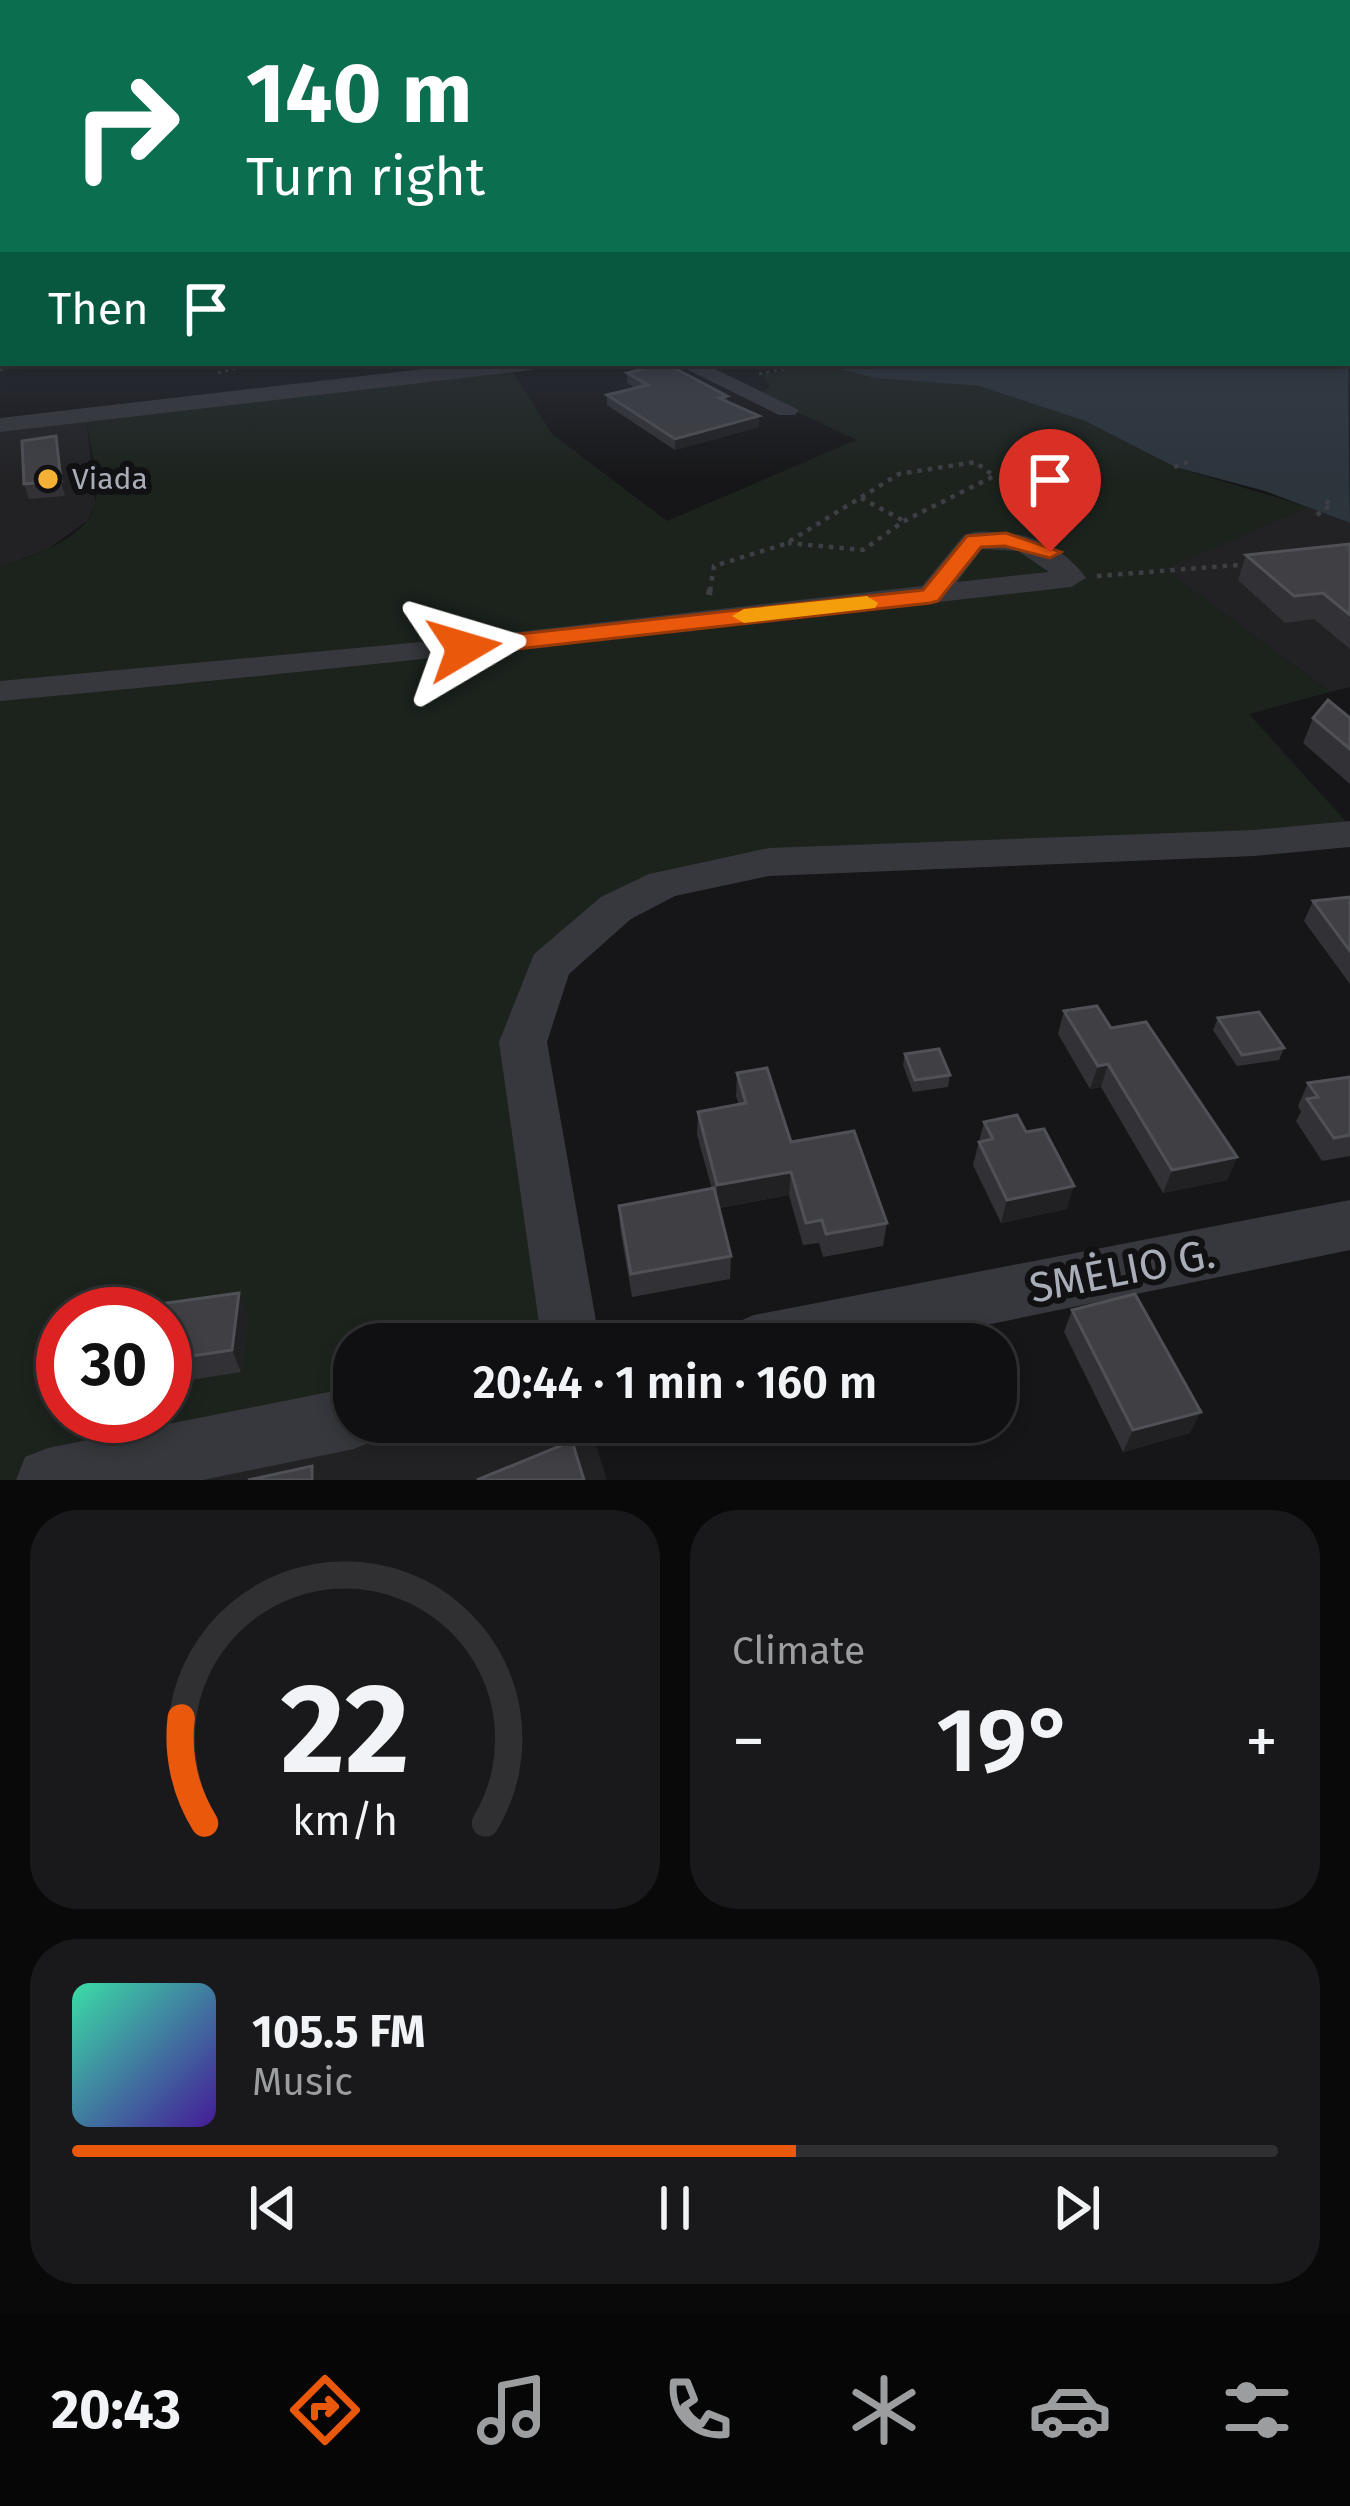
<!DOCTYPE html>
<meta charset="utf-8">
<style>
body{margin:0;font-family:"Fira Sans",sans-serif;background:#19191b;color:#f1f3f6;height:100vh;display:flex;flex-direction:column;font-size:45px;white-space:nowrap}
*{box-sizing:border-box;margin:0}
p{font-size:39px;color:#9c9d9f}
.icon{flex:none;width:66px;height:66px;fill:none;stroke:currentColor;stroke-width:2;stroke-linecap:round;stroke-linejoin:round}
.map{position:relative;height:1480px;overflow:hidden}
.sheet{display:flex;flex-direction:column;gap:30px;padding:30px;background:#09090a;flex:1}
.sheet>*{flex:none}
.banner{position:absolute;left:0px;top:0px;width:1350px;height:366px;box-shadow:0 6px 18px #0003,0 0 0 3px #303032;background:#0b6e4f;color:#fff;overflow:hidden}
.speed{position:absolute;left:36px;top:1287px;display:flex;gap:24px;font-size:60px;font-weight:700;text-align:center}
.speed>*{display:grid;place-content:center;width:156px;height:156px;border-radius:50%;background:#101012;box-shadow:0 6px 18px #0003,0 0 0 3px #303032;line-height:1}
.speed .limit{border:18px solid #d22;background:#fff;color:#111}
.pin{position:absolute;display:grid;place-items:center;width:102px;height:102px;color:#fff;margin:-123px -51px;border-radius:50% 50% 50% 0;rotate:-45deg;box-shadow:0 0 12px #0007}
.pin .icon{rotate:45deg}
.me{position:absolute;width:132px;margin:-66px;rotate:83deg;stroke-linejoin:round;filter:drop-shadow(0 0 9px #0008)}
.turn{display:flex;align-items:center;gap:42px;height:252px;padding:0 48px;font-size:54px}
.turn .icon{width:156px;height:156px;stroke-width:2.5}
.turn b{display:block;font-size:84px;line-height:102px}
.then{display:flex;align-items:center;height:114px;padding:0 48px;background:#0003;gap:24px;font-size:45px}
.big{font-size:90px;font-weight:600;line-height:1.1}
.sheet .widget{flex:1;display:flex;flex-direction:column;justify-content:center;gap:18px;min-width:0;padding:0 42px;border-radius:48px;background:#19191b}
.sheet .dial{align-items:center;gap:0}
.dial svg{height:312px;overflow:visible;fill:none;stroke:#303032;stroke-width:7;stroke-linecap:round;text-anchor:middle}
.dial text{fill:#f1f3f6;stroke:none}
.song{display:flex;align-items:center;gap:36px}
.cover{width:144px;height:144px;border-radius:18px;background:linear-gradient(135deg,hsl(160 70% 55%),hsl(260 70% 35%))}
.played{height:12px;border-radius:6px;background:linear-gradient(90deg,#ea580c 60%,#303032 60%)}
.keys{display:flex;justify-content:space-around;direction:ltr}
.heat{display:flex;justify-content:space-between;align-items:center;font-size:66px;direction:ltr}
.sheet .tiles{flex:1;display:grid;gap:30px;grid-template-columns:1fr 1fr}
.widget:last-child{grid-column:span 2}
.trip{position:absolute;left:333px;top:1323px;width:684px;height:120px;border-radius:48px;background:#101012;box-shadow:0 6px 18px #0003,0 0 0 3px #303032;font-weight:600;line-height:120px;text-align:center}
.menu{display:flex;height:192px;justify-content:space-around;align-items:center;background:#060607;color:#9c9d9f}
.menu .icon{width:84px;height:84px}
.menu .active{color:#ea580c}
.menu b{font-size:54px;color:#f1f3f6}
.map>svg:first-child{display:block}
.built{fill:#222225}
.green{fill:#1c231d;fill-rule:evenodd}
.water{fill:#2c353c}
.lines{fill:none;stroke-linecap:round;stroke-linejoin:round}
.path-far2{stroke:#3d3f44;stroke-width:3;stroke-dasharray:3 4.5;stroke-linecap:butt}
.path-far1{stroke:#3d3f44;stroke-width:4.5;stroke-dasharray:4.5 6;stroke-linecap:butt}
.path{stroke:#3d3f44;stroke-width:6;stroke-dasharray:6 9;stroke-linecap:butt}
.minor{fill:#37383d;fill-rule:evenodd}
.wall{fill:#323236}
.shaded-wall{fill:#212124}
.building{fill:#3f3f44;stroke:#4f5156;stroke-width:3}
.route{fill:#ea580c;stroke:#983908;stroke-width:3}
.slow{fill:#f59e0b}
.poi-dot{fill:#f2b134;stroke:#111113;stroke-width:4.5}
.labels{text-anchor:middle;stroke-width:12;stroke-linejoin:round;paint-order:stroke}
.far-poi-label{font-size:30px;fill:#a8adb8;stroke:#111113;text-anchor:start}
.near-street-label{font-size:42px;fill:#a8adb8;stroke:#111113}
</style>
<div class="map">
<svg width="1350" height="1480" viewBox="0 0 1350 1480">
<rect width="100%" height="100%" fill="#161618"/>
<!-- built -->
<g class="built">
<path d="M86,418l10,86 -9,17 -39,28 -48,19v-138z"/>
<path d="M1308,507l42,16v164l-20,5 -166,-123z"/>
<path d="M354,1418l235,4 18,58h-559z"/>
</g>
<!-- green -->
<path class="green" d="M820,363l54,15 106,8 105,35 90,46 133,40 -143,62 165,123 -81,22 101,112 -580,36 -106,22 -114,82 -27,75 48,303h-217v74l-306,62h-48v-912c29,-12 86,-27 95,-63 6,-23 -6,-62 -9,-87l425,-49 41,65 115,87 189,-81 -96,-46 10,-8 -7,-11zM63,1314h102v102h-102z"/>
<!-- water -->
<path class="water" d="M1347,275l3,248 -85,-32 -90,-24 -90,-46 -105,-35 -106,-8 -56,-15h529z"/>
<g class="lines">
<!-- path-far2 -->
<g class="path-far2">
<path d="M0,370l24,-7"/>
<path d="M218,373l40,-10"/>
<path d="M759,374l55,-11"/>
</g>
<!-- path-far1 -->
<g class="path-far1">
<path d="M1174,467l14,-5"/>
<path d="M861,498l43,23"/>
<path d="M1317,515l15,-11 -8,-3"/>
<path d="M1097,576l154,-12"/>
<path d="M710,591l4,-25 71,-22 114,-70 76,-12 19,14 -90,45 -41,29 -75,-7"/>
</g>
<!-- path -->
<path class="path" d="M709,595l1,-7"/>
<!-- minor -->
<g class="minor">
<path d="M475,363h68l-11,7 -532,62v-14z"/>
<path d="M674,363h29l96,47 -4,5h-16z"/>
<path d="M974,532c46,-2 84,8 112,46l-15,9c-356,41 -713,81 -1071,114v-20l464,-43 458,-52 42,-51zM982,549l36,2 31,21 -92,10z"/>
<path d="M1350,821v26l-96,9 -485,20 -94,20 -44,23 -62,55 -22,68 53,302h-58l-43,-302 35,-88 67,-57 48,-23 120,-26 485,-18z"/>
<path d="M1350,1200v50l-456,94h-169l8,-20 21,-9z"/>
<path d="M354,1387v35h29l-7,18 -22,9 -151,31h-187l9,-23 23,-9z"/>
</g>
</g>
<!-- wall -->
<g class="wall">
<path d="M627,373l100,23v5l32,15v11l-84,23 -68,-45v-10l28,-7 -8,-5z"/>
<path d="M60,450l5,46 -36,3 -5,-15z"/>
<path d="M1350,544v105l-36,-30 -29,4 -47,-43 8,-25z"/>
<path d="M1313,718h37v66l-47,-41z"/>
<path d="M1350,897v87l-46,-63 9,-20z"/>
<path d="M1064,1011l47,17 126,129 -10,23 -64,13 -62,-106 -11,2 -32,-55z"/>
<path d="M1218,1018l66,30 -5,12 -42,6 -24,-36z"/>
<path d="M905,1054l45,21 -2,12 -35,5 -10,-27z"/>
<path d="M737,1073l54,69 96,81 -4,23 -60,11 -4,-14 -16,2 -14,-50 -70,13 12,48 -1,23 -98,18 -12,-69 -1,-22 93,-17 -15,-54 1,-23 41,-7 -3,-9z"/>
<path d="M1350,1077v79l-28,5 -26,-40 5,-9 -3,-6 10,-23z"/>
<path d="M984,1122l83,87 -66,14 -28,-58z"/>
<path d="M1072,1310l118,123 -67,19 -59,-120z"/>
<path d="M165,1314l83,1 -7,57 -76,12z"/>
</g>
<!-- shaded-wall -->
<g class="shaded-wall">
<path d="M759,416v11l-84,23v-11z"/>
<path d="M56,436l4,14 5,46 -4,-15z"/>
<path d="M1108,1064l-7,23 -11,2 8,-23z"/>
<path d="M1237,1157l-10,23 -64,13 9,-23z"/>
<path d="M791,1172l-2,23 -72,13v-23z"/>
<path d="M1074,1186l-7,23 -66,14 6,-23z"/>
<path d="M239,1293l9,22 -7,57 -9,-22z"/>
<path d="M1201,1412l-11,21 -67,19 10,-22z"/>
</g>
<!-- building -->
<g class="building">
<path d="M665,363l62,33 -8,2 40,18 -84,23 -68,-44 41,-10 -21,-12z"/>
<path d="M56,436l5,45 -37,3 -2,-43z"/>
<path d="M1350,544v71l-27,-22 -29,3 -48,-41z"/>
<path d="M1328,700l22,18v31l-37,-31z"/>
<path d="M1350,897v54l-37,-50z"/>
<path d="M1097,1006l14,22 35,-6 91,135 -65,13 -64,-106 -10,2 -34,-55z"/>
<path d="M1259,1012l25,36 -42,7 -24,-37z"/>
<path d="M939,1049l11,26 -35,5 -10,-26z"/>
<path d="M767,1068l24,74 63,-11 33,92 -61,11 -4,-14 -16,3 -15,-51 -74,13 -19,-73 48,-9 -9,-30z"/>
<path d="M1350,1077v58l-16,3 -27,-39 11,-2 -10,-14z"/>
<path d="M1017,1115l9,17 18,-3 30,57 -67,14 -28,-58 14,-3 -9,-17z"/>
<path d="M714,1188l17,68 -100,18 -12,-68z"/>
<path d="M239,1293l-7,57 -67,10v-46h-15l2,-9z"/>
<path d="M1135,1294l66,118 -68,18 -61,-120z"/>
<path d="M572,1441l12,39h-107z"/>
<path d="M312,1466v14h-64z"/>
</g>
<!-- sky -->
<linearGradient id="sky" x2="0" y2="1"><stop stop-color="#0c0c0d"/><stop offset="0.57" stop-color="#363c48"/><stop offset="1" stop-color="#363c48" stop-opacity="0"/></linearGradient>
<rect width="1350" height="482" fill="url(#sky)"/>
<!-- route -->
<path class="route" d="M1006,533l55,19 -11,6 -45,-12 -24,1 -43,54 -8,2 -466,52 -13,-7 13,-8 459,-50 44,-54z"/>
<!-- slow -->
<path class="slow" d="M867,596l11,7 -3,5 -131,15 -12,-7 12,-7z"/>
<!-- markers -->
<circle class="poi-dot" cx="48" cy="479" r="12"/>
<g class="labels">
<!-- far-poi labels -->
<g class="far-poi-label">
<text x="72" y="489">Viada</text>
</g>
<!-- near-street labels -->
<g class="near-street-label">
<text transform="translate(1122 1270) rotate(-11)" y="15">SMĖLIO G.</text>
</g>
</g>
</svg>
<div class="speed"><div class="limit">30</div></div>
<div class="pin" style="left:1050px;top:552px;background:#d93025"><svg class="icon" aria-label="arrive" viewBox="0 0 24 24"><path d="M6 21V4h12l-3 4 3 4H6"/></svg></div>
<svg class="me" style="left:464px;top:648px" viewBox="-20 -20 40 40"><path d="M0-17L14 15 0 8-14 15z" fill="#ea580c" stroke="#fff" stroke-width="4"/></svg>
<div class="trip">20:44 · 1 min · 160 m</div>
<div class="banner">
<div class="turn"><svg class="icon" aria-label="right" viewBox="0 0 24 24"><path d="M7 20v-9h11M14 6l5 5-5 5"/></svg><div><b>140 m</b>Turn right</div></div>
<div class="then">Then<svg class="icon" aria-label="arrive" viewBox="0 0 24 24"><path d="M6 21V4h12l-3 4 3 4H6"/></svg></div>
</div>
</div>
<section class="sheet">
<div class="tiles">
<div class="widget dial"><svg viewBox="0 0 100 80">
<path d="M14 69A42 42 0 1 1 86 69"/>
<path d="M14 69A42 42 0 0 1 8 42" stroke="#ea580c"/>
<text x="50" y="56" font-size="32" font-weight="700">22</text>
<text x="50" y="72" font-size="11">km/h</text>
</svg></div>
<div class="widget"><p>Climate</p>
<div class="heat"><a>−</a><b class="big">19°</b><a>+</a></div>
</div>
<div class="widget">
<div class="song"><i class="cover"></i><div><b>105.5 FM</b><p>Music</p></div></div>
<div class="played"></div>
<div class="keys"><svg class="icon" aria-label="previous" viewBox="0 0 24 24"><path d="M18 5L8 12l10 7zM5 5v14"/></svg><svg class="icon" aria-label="pause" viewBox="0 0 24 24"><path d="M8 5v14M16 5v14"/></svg><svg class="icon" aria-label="next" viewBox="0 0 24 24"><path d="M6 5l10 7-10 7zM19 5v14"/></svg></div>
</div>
</div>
</section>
<nav class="menu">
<b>20:43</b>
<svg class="icon active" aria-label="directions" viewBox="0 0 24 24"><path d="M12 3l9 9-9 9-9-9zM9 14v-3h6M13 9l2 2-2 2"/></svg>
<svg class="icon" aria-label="music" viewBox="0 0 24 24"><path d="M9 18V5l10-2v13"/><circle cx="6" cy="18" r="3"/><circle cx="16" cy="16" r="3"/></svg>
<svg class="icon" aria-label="phone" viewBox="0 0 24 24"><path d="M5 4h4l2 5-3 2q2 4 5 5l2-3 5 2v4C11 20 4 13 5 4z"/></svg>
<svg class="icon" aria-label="climate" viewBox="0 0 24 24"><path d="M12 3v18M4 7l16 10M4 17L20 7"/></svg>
<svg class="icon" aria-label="car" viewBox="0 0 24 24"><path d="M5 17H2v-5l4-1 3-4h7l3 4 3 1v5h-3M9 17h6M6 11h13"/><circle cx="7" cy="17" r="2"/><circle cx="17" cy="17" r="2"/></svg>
<svg class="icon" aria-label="filters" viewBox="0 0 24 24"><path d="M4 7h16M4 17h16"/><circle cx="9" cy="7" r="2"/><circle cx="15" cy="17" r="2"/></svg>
</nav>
